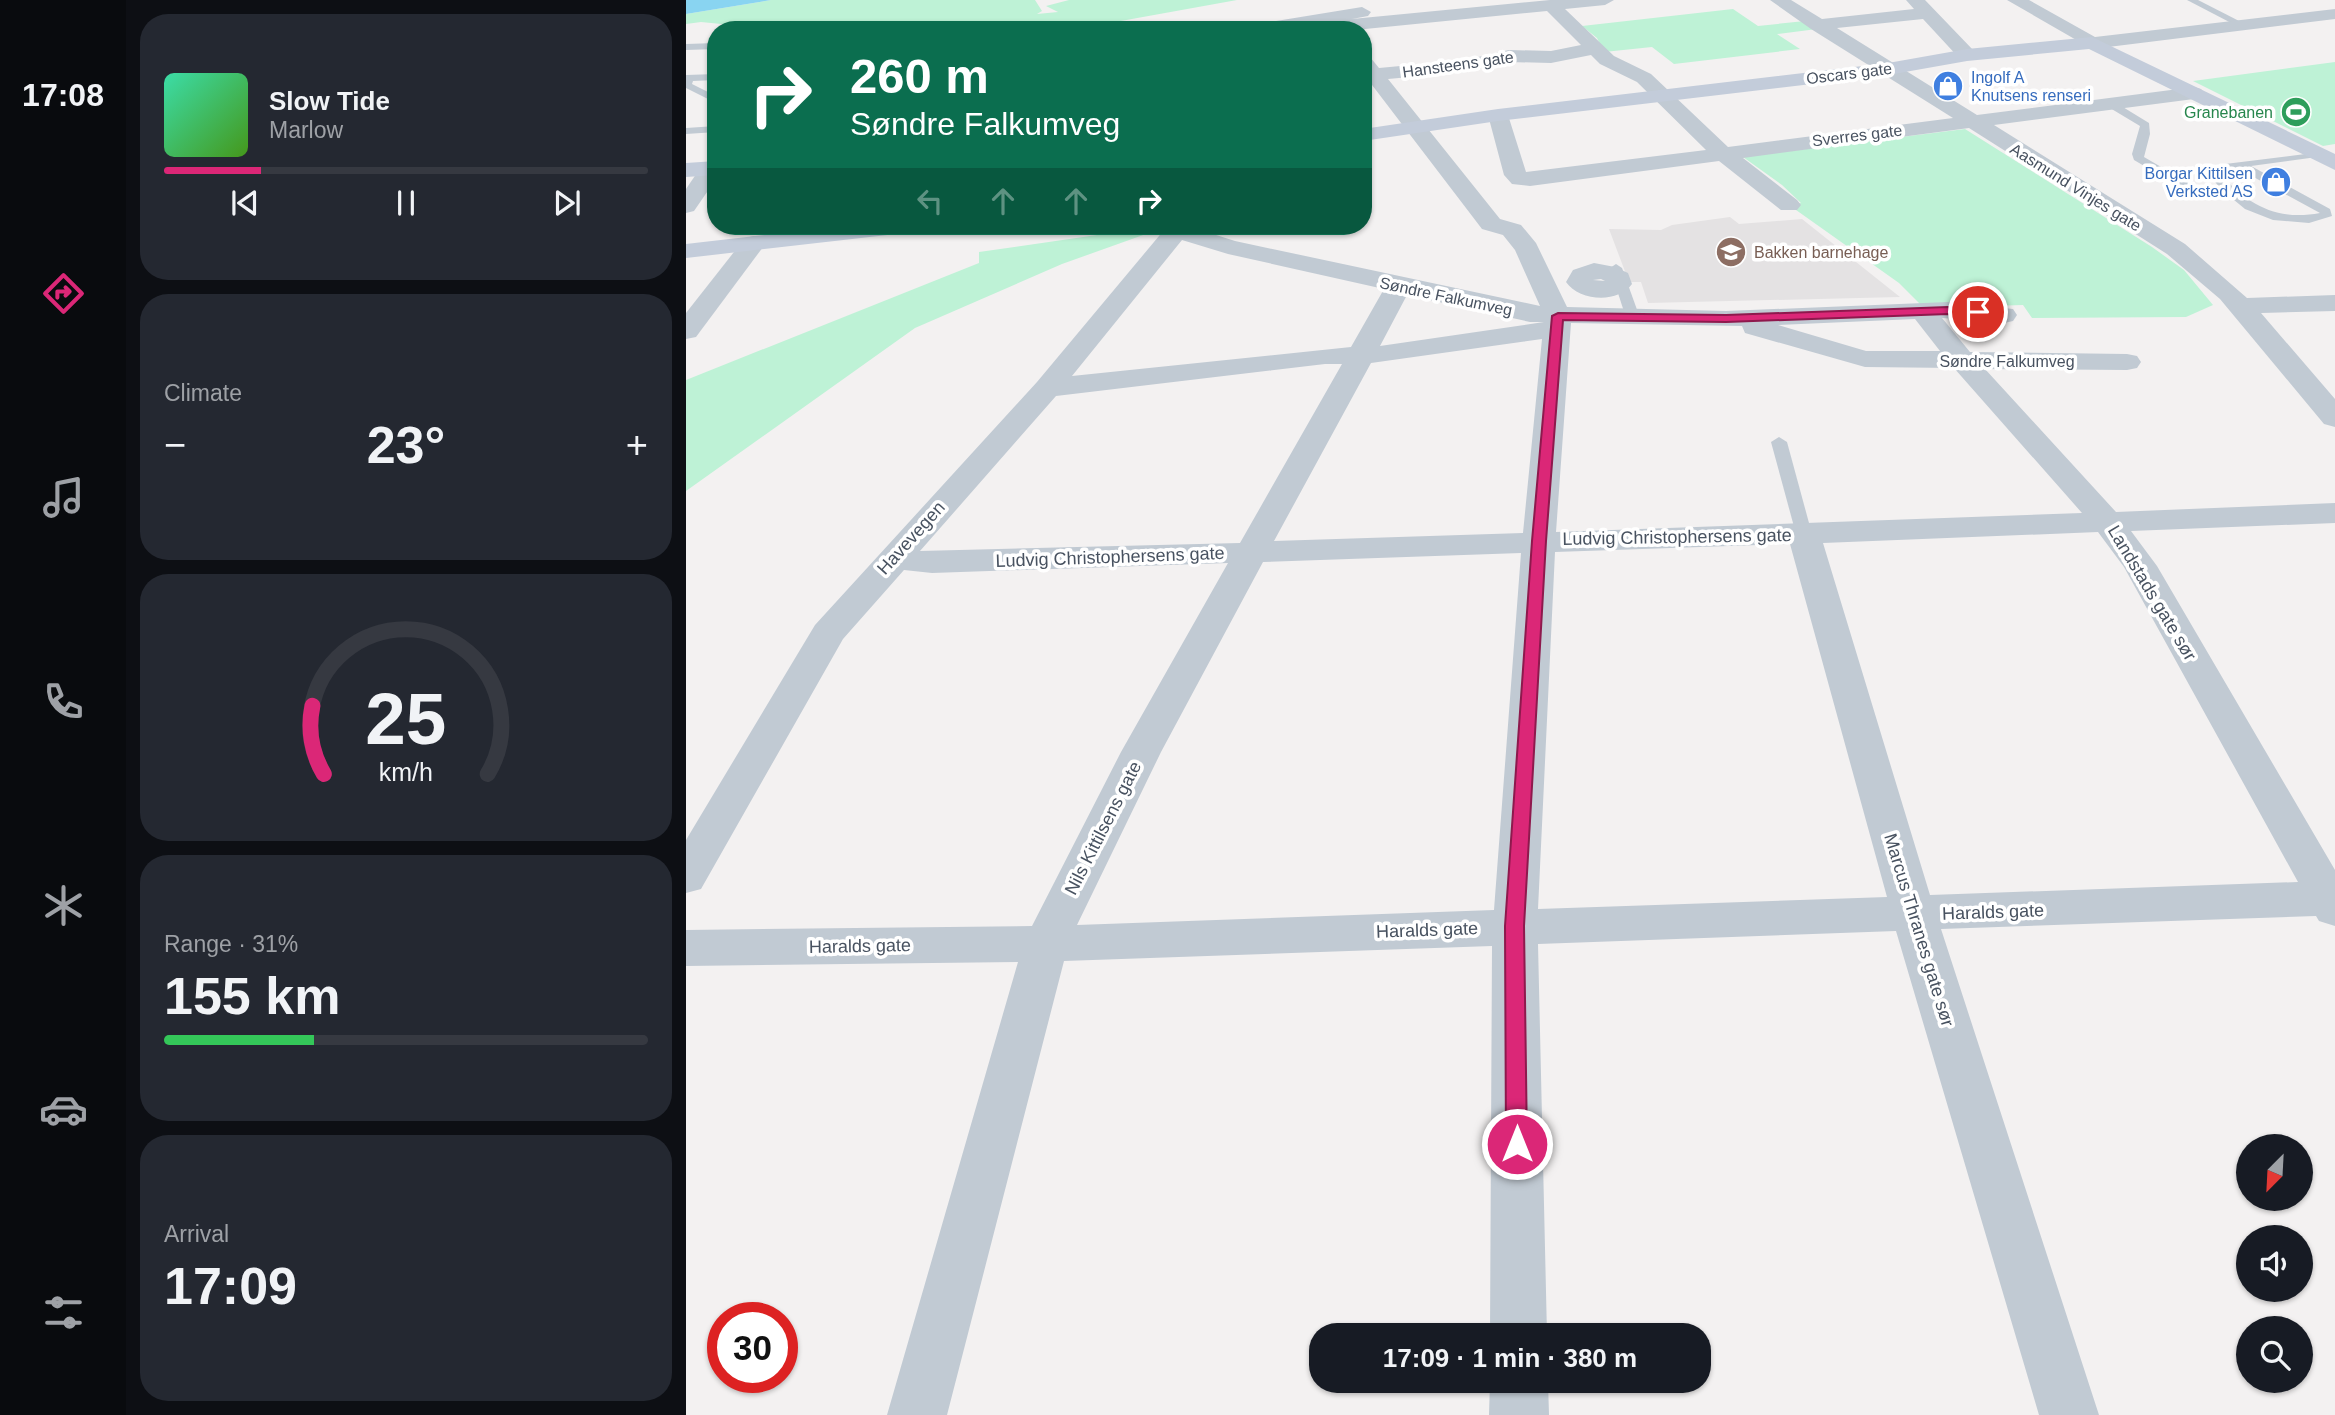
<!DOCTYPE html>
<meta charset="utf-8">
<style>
body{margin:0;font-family:Arial,sans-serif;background:#242831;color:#f1f3f6;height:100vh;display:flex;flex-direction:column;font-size:26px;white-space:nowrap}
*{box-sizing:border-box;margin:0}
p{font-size:23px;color:#9ea1a6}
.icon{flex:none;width:38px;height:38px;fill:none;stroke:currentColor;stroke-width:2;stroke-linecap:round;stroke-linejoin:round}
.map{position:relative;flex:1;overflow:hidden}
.side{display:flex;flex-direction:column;gap:14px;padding:14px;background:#0d0f14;width:560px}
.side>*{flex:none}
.top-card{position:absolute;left:21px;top:21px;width:665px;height:214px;border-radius:28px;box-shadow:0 2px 5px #0004;background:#0b6e4f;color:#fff;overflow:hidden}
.needle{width:46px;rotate:204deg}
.tools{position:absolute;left:1550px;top:1134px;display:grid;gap:14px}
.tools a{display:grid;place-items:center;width:77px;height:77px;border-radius:50%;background:#171b24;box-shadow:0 2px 5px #0004;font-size:35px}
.speed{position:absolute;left:21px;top:1302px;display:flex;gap:14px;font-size:35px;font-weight:700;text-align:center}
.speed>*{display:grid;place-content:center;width:91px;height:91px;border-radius:50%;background:#171b24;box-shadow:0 2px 5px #0004;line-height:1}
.speed .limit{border:10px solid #d22;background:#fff;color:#111}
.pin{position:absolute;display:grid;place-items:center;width:60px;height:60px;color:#fff;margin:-30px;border:4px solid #fff;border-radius:50%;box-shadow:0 2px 7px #0007}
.me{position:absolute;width:77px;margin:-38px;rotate:0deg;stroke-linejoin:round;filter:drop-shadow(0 0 5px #0008)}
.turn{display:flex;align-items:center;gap:24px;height:147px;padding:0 28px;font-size:32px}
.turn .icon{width:91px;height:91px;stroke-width:2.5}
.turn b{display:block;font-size:49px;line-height:60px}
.lanes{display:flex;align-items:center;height:66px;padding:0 28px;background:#0003;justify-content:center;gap:35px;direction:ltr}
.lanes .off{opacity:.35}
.big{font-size:52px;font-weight:800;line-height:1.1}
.side .tile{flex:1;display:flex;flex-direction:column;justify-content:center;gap:10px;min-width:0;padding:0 24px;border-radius:28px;background:#242831}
.side .dial{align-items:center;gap:0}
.dial svg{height:182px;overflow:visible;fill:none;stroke:#363941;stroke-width:7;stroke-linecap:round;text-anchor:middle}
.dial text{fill:#f1f3f6;stroke:none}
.song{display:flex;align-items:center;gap:21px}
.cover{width:84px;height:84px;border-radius:10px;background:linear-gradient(135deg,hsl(160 70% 55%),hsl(100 70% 35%))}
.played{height:7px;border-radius:4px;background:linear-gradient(90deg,#db2777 20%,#363941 20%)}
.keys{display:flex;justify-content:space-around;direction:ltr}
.heat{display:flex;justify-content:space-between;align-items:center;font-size:38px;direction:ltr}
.charge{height:10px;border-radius:5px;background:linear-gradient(90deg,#34c759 31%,#363941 0)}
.trip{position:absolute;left:623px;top:1323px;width:402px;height:70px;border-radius:28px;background:#171b24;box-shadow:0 2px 5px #0004;font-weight:800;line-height:70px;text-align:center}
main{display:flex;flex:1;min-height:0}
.tabs{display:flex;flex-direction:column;width:126px;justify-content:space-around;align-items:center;background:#090b0e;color:#9ea1a6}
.tabs .icon{width:49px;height:49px}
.tabs .active{color:#db2777}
.tabs b{font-size:32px;color:#f1f3f6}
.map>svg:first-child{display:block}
.education{fill:#e4e2e3}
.green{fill:#bef2d6}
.water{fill:#89d4f1}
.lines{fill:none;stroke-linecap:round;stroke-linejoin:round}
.lane{fill:#c1cad3;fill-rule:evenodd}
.street{fill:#c1cad3;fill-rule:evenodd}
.secondary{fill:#c3ccda;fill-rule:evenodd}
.route{fill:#db2777;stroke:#8e194d;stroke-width:2}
.labels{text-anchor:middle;stroke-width:7;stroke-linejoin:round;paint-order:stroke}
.far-street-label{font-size:16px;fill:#485260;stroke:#fff}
.far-shop-label{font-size:16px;fill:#366cbe;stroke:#fff;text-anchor:start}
.far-leisure-label{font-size:16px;fill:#27864d;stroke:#fff;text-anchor:end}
.far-education-label{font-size:16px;fill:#785e54;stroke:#fff;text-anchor:start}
.street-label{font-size:18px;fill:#485260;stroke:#fff}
</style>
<main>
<nav class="tabs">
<b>17:08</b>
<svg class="icon active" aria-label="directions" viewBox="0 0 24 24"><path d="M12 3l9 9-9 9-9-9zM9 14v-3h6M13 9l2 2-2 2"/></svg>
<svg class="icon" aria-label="music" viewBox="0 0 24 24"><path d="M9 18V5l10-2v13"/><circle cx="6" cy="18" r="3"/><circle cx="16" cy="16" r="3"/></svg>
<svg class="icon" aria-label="phone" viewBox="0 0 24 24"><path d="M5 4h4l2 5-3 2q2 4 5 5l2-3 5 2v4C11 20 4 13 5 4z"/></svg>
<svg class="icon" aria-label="climate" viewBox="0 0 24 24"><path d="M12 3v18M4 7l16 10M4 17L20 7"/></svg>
<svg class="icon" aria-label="car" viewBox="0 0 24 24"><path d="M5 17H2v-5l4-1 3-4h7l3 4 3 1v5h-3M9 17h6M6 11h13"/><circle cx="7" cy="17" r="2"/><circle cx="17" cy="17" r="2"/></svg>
<svg class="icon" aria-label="filters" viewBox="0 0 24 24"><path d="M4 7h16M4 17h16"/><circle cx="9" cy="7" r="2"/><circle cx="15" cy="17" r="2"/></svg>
</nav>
<section class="side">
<div class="tile">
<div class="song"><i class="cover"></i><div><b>Slow Tide</b><p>Marlow</p></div></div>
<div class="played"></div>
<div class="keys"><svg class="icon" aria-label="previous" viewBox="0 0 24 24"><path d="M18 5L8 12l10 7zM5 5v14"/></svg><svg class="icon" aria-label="pause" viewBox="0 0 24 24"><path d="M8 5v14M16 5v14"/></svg><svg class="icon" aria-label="next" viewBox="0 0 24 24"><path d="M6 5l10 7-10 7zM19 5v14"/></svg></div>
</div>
<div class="tile"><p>Climate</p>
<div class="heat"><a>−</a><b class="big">23°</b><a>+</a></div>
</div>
<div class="tile dial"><svg viewBox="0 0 100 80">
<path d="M14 69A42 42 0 1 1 86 69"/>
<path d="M14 69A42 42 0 0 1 9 39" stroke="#db2777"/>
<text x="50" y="56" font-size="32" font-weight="700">25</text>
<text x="50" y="72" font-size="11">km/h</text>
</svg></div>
<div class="tile"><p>Range · 31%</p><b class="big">155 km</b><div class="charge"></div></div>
<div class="tile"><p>Arrival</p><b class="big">17:09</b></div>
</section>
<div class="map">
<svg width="1649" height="1415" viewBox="0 0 1649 1415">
<rect width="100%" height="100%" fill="#f3f1f1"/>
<!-- education -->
<path class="education" d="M1044,217l9,7 63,-5 98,78 -252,6 -7,-21h-12l-20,-53 52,1 11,-5z"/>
<!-- green -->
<g class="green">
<path d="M85,0h264l7,11 -5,3 21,-2 -12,-6 23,-6h168l-166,30h-149l-46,-3 -93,3 -82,-8 -15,2v-10z"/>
<path d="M1047,9l25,17 47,-5 12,8 -40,5 23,15 -126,15 -22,-17 -48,5 -7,-14 -15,-12z"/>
<path d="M1649,62v82l-12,2 -130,-65z"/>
<path d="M1279,129l187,118 32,23 29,35 -27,12 -154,1 -9,-13 -99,3 -25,-25 -110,-78 12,-2 -19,-18 -39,-28z"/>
<path d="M411,226h60l3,3 -98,35 -147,64 -229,163v-111l293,-117v-11l118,-17z"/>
</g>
<!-- water -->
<path class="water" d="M0,0h85l-85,14z"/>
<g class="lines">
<!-- lane -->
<g class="lane">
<path d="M1501,0h11l47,24 -8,2z"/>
<path d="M30,43v6l-30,1v-6z"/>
<path d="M30,74v6l-23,1 -1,3 24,12v7l-30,-15v-13z"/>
<path d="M1419,101h8l36,22 1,11 -6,23 48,28 28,3 -12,-15 3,-6 6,-2 104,-13v4l-4,1 -66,9 79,43 2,7 -23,7 -36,-3 -28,-11 -17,-14 -43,-5 -51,-30 -2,-6 8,-28 -35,-21zM1551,168l83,45c-43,8 -73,-8 -100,-40z"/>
<path d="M30,126v6l-30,2v-6z"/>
<path d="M930,264l6,4 18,50 -2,3h-10l-2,-3 -16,-50z"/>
<path d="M1093,437l8,5 25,92 -2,4 -6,1 -8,-5 -25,-92z"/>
</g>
<!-- street -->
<g class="street">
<path d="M864,0h64l-9,5 -40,4 49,47 37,18 77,73 225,-29 -142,-89 -41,-29h21l31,19 92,-10 -8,-9h19l49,51 3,4 -3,4h-14l-37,-40 -86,9 140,87 217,-28 7,2 3,4 -3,4 -7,2 -200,26 191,119 62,54 88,-3v16l-74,2 74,86v28l-11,-3 -104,-125 -53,-45 -198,-126 -226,30 54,42 4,5 -4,5h-16l-62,-49 -189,25 -18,-2 -8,-9 -16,-60 3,-4h14l3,4 18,57 180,-22 -69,-68 -37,-18 -9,-9 -40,8 -42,-1 -44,10 -77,7 112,140 21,6 15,18 31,64 159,4 222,-9 65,7 4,6 -4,6 -9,2 -62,-5 28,34 157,2 10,2 4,6 -4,6 -10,2 -142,-1 131,143 219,-9v20l-204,8 26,35 178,304v56l-16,-5 -3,-5 -375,13 158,486h-60l-143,-484 -358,13 9,391h-57l2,-389 -428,15 -117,454h-60l131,-453 -332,4v-36l346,-4 89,-174 107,-189 -296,10 -28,-3 -61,69 -142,250 -15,4v-53l129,-215 222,-243 127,-152 -2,-4h26l47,15 305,65 -25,-56 -12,-15 -21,-6 -113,-148 -6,1v-27l7,2 9,11 86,-8 44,-10 42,1 30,-6 -34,-34 -192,19h-25l-2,-4 2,-3 -40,7h-42l9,-6 105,-17 9,5 -3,4 -16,3zM496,240l46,14 156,35 -33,58 -279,29zM721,295l123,27h14l-164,24zM1229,319l25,32h-74l-88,-26zM885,323l171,3 3,7 120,34 89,1 128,145 -526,19zM856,339l-19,194 -249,8 97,-178zM639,364h17l-102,179 -320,8 136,-155zM1412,532l26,35 174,315 -368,13 -107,-352zM1104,544l97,353 -349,12 17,-357zM835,553l-27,357 -417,15 84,-173 102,-190z"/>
<path d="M1321,0h22l66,37 240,-28v10l-243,30z"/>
<path d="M25,162l5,1v16l-22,32 -8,2v-24l17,-25z"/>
<path d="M68,236l9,2 3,5 -70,94 -10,2v-26l59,-75z"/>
<path d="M908,263l21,4 13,6 4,11c-14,20 -53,17 -66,-2l7,-12zM915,279l4,2 -12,-1z"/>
<path d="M804,1381h58l1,34h-60z"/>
</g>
<!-- secondary -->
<g class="secondary">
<path d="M1406,37l243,117v16l-246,-121 -122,12 -79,14 -390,46 -135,20v-12l135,-20 390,-46 79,-14z"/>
<path d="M30,161v14l-30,2v-14z"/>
<path d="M157,226h74l-3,5 -9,2 -219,25v-14z"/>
</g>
</g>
<!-- route -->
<path class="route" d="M1262,307l30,2 6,3 -6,3 -30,-1 -222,8 -163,-2 -17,221 -22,385 3,218 -3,7 -7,3 -8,-3 -3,-7 -1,-218 27,-385 20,-225 6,-3 168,2z"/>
<!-- icons -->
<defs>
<g id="shop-disc" transform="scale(1.575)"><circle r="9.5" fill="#3f7fe0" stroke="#fff"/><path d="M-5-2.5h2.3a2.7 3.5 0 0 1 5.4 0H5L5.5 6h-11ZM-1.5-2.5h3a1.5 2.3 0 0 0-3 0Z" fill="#fff"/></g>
<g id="stadium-disc" transform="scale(1.575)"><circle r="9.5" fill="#2e9e5b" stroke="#fff"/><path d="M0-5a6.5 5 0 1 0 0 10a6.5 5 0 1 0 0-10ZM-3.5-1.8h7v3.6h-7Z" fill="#fff"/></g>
<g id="school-disc" transform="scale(1.575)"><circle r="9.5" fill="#8d6e63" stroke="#fff"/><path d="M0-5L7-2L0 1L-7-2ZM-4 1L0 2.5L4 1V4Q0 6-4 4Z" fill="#fff"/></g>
</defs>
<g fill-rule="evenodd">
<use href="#shop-disc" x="1262" y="86"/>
<use href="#stadium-disc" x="1610" y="112"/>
<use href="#shop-disc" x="1590" y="182"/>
<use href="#school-disc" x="1045" y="252"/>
</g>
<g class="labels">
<!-- far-street labels -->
<g class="far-street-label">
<text transform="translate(772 64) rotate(-8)" y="6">Hansteens gate</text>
<text transform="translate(1163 73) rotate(-7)" y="6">Oscars gate</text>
<text transform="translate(1171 135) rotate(-7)" y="6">Sverres gate</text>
<text transform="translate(1390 187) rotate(32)" y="6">Aasmund Vinjes gate</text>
<text transform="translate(760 296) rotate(12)" y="6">Søndre Falkumveg</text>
<text x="1321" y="367">Søndre Falkumveg</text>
</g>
<!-- far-shop labels -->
<g class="far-shop-label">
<text x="1285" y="83">Ingolf A<tspan x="1285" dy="18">Knutsens renseri</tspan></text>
<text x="1567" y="179" text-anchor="end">Borgar Kittilsen<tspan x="1567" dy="18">Verksted AS</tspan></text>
</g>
<!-- far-leisure labels -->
<g class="far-leisure-label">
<text x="1587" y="118">Granebanen</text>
</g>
<!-- far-education labels -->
<g class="far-education-label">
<text x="1068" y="258">Bakken barnehage</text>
</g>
<!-- street labels -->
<g class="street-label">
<text transform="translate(991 537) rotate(-1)" y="6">Ludvig Christophersens gate</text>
<text transform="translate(225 538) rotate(-48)" y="6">Havevegen</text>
<text transform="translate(424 557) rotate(-2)" y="6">Ludvig Christophersens gate</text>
<text transform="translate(1466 593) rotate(59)" y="6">Landstads gate sør</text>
<text transform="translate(417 828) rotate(-63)" y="6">Nils Kittilsens gate</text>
<text transform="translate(1307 912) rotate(-2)" y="6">Haralds gate</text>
<text transform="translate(741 930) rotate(-2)" y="6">Haralds gate</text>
<text transform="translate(1233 930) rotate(73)" y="6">Marcus Thranes gate sør</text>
<text transform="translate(174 946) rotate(-1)" y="6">Haralds gate</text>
</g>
</g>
</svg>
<div class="tools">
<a><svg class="needle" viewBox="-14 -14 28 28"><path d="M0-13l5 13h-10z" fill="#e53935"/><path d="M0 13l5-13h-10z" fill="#9ea1a6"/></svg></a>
<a><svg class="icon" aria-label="sound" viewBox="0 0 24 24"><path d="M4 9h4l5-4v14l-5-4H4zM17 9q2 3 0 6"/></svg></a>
<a><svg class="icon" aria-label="search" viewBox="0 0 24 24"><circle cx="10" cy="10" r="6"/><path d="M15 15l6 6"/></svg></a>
</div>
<div class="speed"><div class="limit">30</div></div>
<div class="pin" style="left:1292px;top:312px;background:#d93025"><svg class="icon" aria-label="arrive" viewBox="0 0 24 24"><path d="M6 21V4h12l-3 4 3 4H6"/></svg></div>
<svg class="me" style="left:831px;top:1144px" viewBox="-20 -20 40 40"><circle r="17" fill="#db2777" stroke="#fff" stroke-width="3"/><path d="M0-11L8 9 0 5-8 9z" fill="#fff"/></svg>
<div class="trip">17:09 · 1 min · 380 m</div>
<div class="top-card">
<div class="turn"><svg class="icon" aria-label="right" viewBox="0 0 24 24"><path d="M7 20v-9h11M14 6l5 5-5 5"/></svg><div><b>260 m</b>Søndre Falkumveg</div></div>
<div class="lanes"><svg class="icon off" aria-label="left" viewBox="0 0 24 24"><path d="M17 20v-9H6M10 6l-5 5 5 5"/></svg><svg class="icon off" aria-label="ahead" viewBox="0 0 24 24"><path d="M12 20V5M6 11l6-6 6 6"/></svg><svg class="icon off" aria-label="ahead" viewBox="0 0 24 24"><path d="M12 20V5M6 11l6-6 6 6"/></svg><svg class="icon" aria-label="right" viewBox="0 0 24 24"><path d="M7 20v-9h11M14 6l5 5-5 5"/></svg></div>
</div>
</div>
</main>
